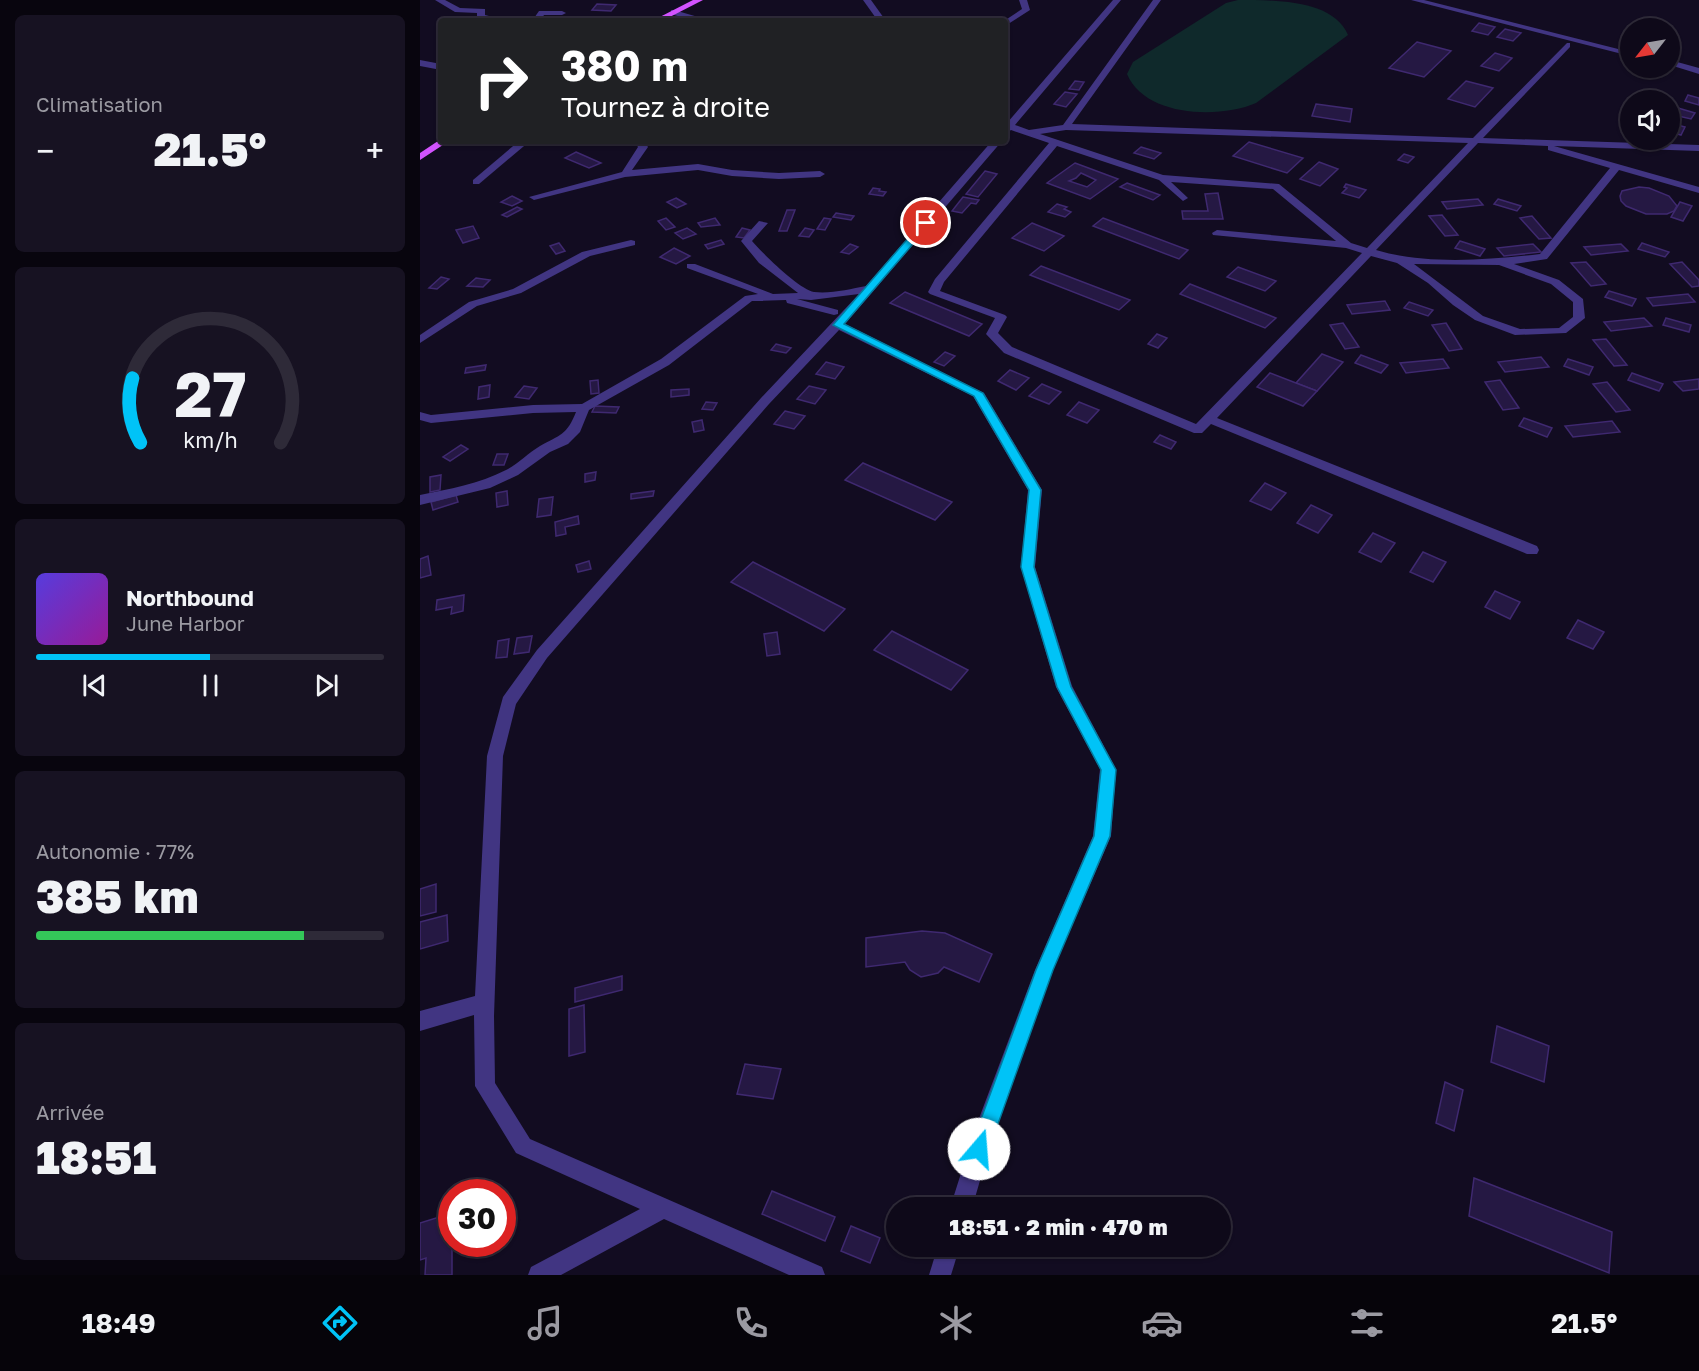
<!DOCTYPE html>
<html lang="fr">
<meta charset="utf-8">
<style>
body{margin:0;font-family:"Golos Text",sans-serif;background:#171222;color:#f1f3f6;height:100vh;display:flex;flex-direction:column;font-size:22px;white-space:nowrap}
*{box-sizing:border-box;margin:0}
p{font-size:20px;color:#9b9aa2}
.icon{flex:none;width:33px;height:33px;fill:none;stroke:currentColor;stroke-width:2;stroke-linecap:round;stroke-linejoin:round}
.map{position:relative;flex:1;overflow:hidden}
.side{display:flex;flex-direction:column;gap:15px;padding:15px;background:#08050e;width:420px}
.side>*{flex:none}
.hud{position:absolute;left:18px;top:18px;width:570px;height:126px;border-radius:6px;box-shadow:0 2px 4px #0004,0 0 0 2px #2e2a38;background:#202124;color:#fff;overflow:hidden}
.needle{width:39px;rotate:239deg}
.controls{position:absolute;left:1200px;top:18px;display:grid;gap:12px}
.controls a{display:grid;place-items:center;width:60px;height:60px;border-radius:50%;background:#0e0919;box-shadow:0 2px 4px #0004,0 0 0 2px #2e2a38;font-size:30px}
.speed{position:absolute;left:18px;top:1179px;display:flex;gap:12px;font-size:30px;font-weight:700;text-align:center}
.speed>*{display:grid;place-content:center;width:78px;height:78px;border-radius:50%;background:#0e0919;box-shadow:0 2px 4px #0004,0 0 0 2px #2e2a38;line-height:1}
.speed .limit{border:9px solid #d22;background:#fff;color:#111}
.pin{position:absolute;display:grid;place-items:center;width:51px;height:51px;color:#fff;margin:-26px;border:3px solid #fff;border-radius:50%;box-shadow:0 2px 6px #0007}
.me{position:absolute;width:66px;margin:-33px;rotate:18deg;stroke-linejoin:round;filter:drop-shadow(0 0 4px #0008)}
.turn{display:flex;align-items:center;gap:21px;height:126px;padding:0 24px;font-size:27px}
.turn .icon{width:78px;height:78px;stroke-width:2.5}
.turn b{display:block;font-size:42px;line-height:51px}
.big{font-size:45px;font-weight:800;line-height:1.1}
.side .card{flex:1;display:flex;flex-direction:column;justify-content:center;gap:9px;min-width:0;padding:0 21px;border-radius:9px;background:#171222}
.side .dial{align-items:center;gap:0}
.dial svg{height:156px;overflow:visible;fill:none;stroke:#2e2a38;stroke-width:7;stroke-linecap:round;text-anchor:middle}
.dial text{fill:#f1f3f6;stroke:none}
.song{display:flex;align-items:center;gap:18px}
.cover{width:72px;height:72px;border-radius:9px;background:linear-gradient(135deg,hsl(250 70% 55%),hsl(300 70% 35%))}
.played{height:6px;border-radius:3px;background:linear-gradient(90deg,#00c3f7 50%,#2e2a38 50%)}
.keys{display:flex;justify-content:space-around;direction:ltr}
.heat{display:flex;justify-content:space-between;align-items:center;font-size:33px;direction:ltr}
.charge{height:9px;border-radius:4px;background:linear-gradient(90deg,#34c759 77%,#2e2a38 0)}
.trip{position:absolute;left:466px;top:1197px;width:345px;height:60px;border-radius:30px;background:#0e0919;box-shadow:0 2px 4px #0004,0 0 0 2px #2e2a38;font-weight:800;line-height:60px;text-align:center}
.tabs{display:flex;height:96px;justify-content:space-around;align-items:center;background:#06040a;color:#9b9aa2}
.tabs .icon{width:42px;height:42px}
.tabs .on{color:#00c3f7}
.tabs b{font-size:27px;color:#f1f3f6}
main{display:flex;flex:1;min-height:0}
.map>svg:first-child{display:block}
.green{fill:#0f292b}
.building{fill:#251843;stroke:#3f2970;stroke-width:1.5;fill-rule:evenodd}
.lines{fill:none;stroke-linecap:round;stroke-linejoin:round}
.minor{fill:#413582;fill-rule:evenodd}
.major{fill:#d253ff;fill-rule:evenodd}
.route{fill:#00c3f7;stroke:#007fa1;stroke-width:1.5}
</style>
<main>
<section class="side">
<div class="card"><p>Climatisation</p>
<div class="heat"><a>−</a><b class="big">21.5°</b><a>+</a></div>
</div>
<div class="card dial"><svg viewBox="0 0 100 80">
<path d="M14 69A42 42 0 1 1 86 69"/>
<path d="M14 69A42 42 0 0 1 10 36" stroke="#00c3f7"/>
<text x="50" y="56" font-size="32" font-weight="700">27</text>
<text x="50" y="72" font-size="11">km/h</text>
</svg></div>
<div class="card">
<div class="song"><i class="cover"></i><div><b>Northbound</b><p>June Harbor</p></div></div>
<div class="played"></div>
<div class="keys"><svg class="icon" aria-label="previous" viewBox="0 0 24 24"><path d="M18 5L8 12l10 7zM5 5v14"/></svg><svg class="icon" aria-label="pause" viewBox="0 0 24 24"><path d="M8 5v14M16 5v14"/></svg><svg class="icon" aria-label="next" viewBox="0 0 24 24"><path d="M6 5l10 7-10 7zM19 5v14"/></svg></div>
</div>
<div class="card"><p>Autonomie · 77%</p><b class="big">385 km</b><div class="charge"></div></div>
<div class="card"><p>Arrivée</p><b class="big">18:51</b></div>
</section>
<div class="map">
<svg width="1279" height="1275" viewBox="0 0 1279 1275">
<rect width="100%" height="100%" fill="#120c21"/>
<!-- green -->
<path class="green" d="M818,0c39,0 95,0 110,35l-92,68c-37,16 -111,14 -129,-29l6,-12 93,-59z"/>
<!-- building -->
<g class="building">
<path d="M177,4l19,1 -5,6 -19,-1z"/>
<path d="M1059,23l16,4 -7,8 -16,-4z"/>
<path d="M1085,29l16,4 -8,8 -16,-4z"/>
<path d="M997,42l34,9 -27,26 -35,-9z"/>
<path d="M1075,53l17,5 -13,13 -18,-5z"/>
<path d="M1212,68h25l6,1 -8,8 -25,-7z"/>
<path d="M655,81l9,1 -5,8 -10,-1z"/>
<path d="M1046,81l27,7 -18,19 -27,-8z"/>
<path d="M645,92l12,2 -11,13 -12,-3z"/>
<path d="M1268,95l11,3v7l-14,-4z"/>
<path d="M896,104l36,5 -2,13 -38,-6z"/>
<path d="M1258,108l17,5 -4,6 -17,-4z"/>
<path d="M1250,123l15,4 -4,8 -11,-3z"/>
<path d="M829,142l54,16 -16,15 -54,-17z"/>
<path d="M721,147l20,6 -7,6 -20,-6z"/>
<path d="M156,152l25,11 -12,5 -24,-10z"/>
<path d="M984,154l10,3 -6,6 -10,-3z"/>
<path d="M899,162l19,7 -18,17 -20,-7z"/>
<path d="M655,163l43,16 -28,20 -43,-16zM661,173l15,7 -9,7 -18,-6 7,-3z"/>
<path d="M565,171l12,3 -19,23 -12,-3z"/>
<path d="M707,183l33,12 -7,5 -33,-13z"/>
<path d="M926,184l20,6 -7,8 -17,-5 5,-5 -3,-1z"/>
<path d="M1219,187l10,1 20,8 8,10 -3,5 -7,3h-21l-20,-8 -5,-5 -1,-5 2,-5z"/>
<path d="M453,188l7,1 -1,2 7,1 -3,4 -14,-2z"/>
<path d="M798,193l5,26h-40l-1,-8h26l-3,-17z"/>
<path d="M92,196l10,5 -10,5 -11,-4z"/>
<path d="M543,197l16,3 -3,4 -5,-1 -9,10 -10,-2z"/>
<path d="M256,198l10,6 -9,4 -10,-6z"/>
<path d="M1058,199l5,6 -36,4 -5,-7z"/>
<path d="M1078,199l23,7 -4,5 -23,-7z"/>
<path d="M1260,202l12,4 -9,15 -12,-4z"/>
<path d="M637,204l10,3 -3,2 7,3 -6,5 -17,-5z"/>
<path d="M97,207l5,2 -15,8 -5,-2z"/>
<path d="M367,210h8l-8,21h-8z"/>
<path d="M416,213l18,3 -3,4 -18,-3z"/>
<path d="M1022,215l16,20 -13,1 -16,-20z"/>
<path d="M1112,216l19,22 -12,1 -19,-21z"/>
<path d="M246,218l9,9 -9,3 -8,-9z"/>
<path d="M295,218l5,7 -19,2 -3,-4z"/>
<path d="M404,218l7,1 -6,11 -8,-1z"/>
<path d="M683,218l85,32 -9,9 -86,-33z"/>
<path d="M612,223l32,13 -20,15 -32,-13z"/>
<path d="M53,226l6,12 -16,5 -7,-13z"/>
<path d="M267,228l9,6 -13,5 -8,-6z"/>
<path d="M322,228l8,2 -6,8 -8,-1z"/>
<path d="M385,228l9,2 -5,7 -10,-1z"/>
<path d="M301,240l3,4 -16,5 -3,-4z"/>
<path d="M1040,241l25,8 -5,7 -25,-8z"/>
<path d="M139,243l6,8 -9,3 -6,-8z"/>
<path d="M1222,243l27,9 -4,5 -27,-8z"/>
<path d="M430,244l8,3 -9,7 -8,-2z"/>
<path d="M1113,244l8,8 -37,4 -7,-8z"/>
<path d="M1201,244l7,7 -37,4 -7,-8z"/>
<path d="M254,248l16,8 -14,8 -16,-7z"/>
<path d="M1166,262l20,22 -15,2 -20,-23z"/>
<path d="M1262,262l17,18v6l-7,1 -22,-23z"/>
<path d="M621,266l89,34 -11,10 -89,-35z"/>
<path d="M818,267l38,14 -11,10 -38,-14z"/>
<path d="M21,277l8,2 -12,10 -8,-1z"/>
<path d="M56,278l14,2 -7,7 -16,-1z"/>
<path d="M770,284l86,34 -11,10 -85,-34z"/>
<path d="M1189,291l27,8 -4,7 -27,-9z"/>
<path d="M485,292l77,32 -13,12 -79,-33z"/>
<path d="M1268,294l7,8 -42,4 -6,-8z"/>
<path d="M965,301l5,9 -38,4 -5,-9z"/>
<path d="M989,302l24,8 -5,6 -24,-8z"/>
<path d="M1224,318l8,8 -41,5 -7,-9z"/>
<path d="M1246,318l25,7 -2,7 -26,-7z"/>
<path d="M923,323l16,24 -14,2 -15,-24z"/>
<path d="M1026,323l16,26 -13,2 -17,-26z"/>
<path d="M737,334l10,4 -9,10 -10,-4z"/>
<path d="M1186,339l21,26 -13,1 -21,-26z"/>
<path d="M356,344l15,4 -5,5 -15,-3z"/>
<path d="M525,352l10,4 -11,10 -10,-4z"/>
<path d="M902,354l21,8 -26,29 -21,-8z"/>
<path d="M941,355l27,10 -7,8 -26,-10z"/>
<path d="M1121,357l8,10 -44,5 -7,-10z"/>
<path d="M1023,359l6,9 -43,5 -6,-10z"/>
<path d="M1148,359l25,8 -4,8 -25,-9z"/>
<path d="M406,362l18,5 -9,12 -19,-5z"/>
<path d="M66,365l-1,5 -20,3 1,-5z"/>
<path d="M590,370l19,8 -13,12 -18,-9z"/>
<path d="M850,373l26,10 21,8 -14,15 -46,-19z"/>
<path d="M1212,373l31,11 -4,7 -31,-11z"/>
<path d="M1279,379v10l-16,2 -9,-9z"/>
<path d="M178,380l1,13 -8,1 -1,-13z"/>
<path d="M1080,380l19,28 -16,2 -18,-28z"/>
<path d="M1187,382l23,28 -14,2 -23,-28z"/>
<path d="M622,384l19,8 -12,12 -20,-8z"/>
<path d="M70,385l-1,12 -11,2 1,-12z"/>
<path d="M104,386l13,2 -8,11 -14,-2z"/>
<path d="M389,386l17,4 -11,14 -18,-5z"/>
<path d="M269,389v6l-18,2v-7z"/>
<path d="M286,402l11,1 -4,7 -11,-1z"/>
<path d="M659,402l20,8 -12,13 -20,-8z"/>
<path d="M175,406l24,1 -3,6 -24,-1z"/>
<path d="M365,411l20,5 -11,13 -20,-5z"/>
<path d="M1104,418l28,10 -5,9 -28,-11z"/>
<path d="M282,420l2,10 -10,2 -2,-10z"/>
<path d="M1192,421l8,11 -47,5 -8,-11z"/>
<path d="M740,435l16,7 -5,7 -17,-7z"/>
<path d="M41,445l7,4 -18,12 -7,-4z"/>
<path d="M77,454h11l-4,11h-11z"/>
<path d="M443,463l89,39 -17,18 -90,-40z"/>
<path d="M176,472l-1,8 -10,2v-8z"/>
<path d="M21,475l-1,15 -10,2v-15z"/>
<path d="M845,483l21,10 -15,17 -21,-9z"/>
<path d="M87,491l1,14 -11,2 -1,-14z"/>
<path d="M234,491l-1,5 -22,3v-5z"/>
<path d="M36,495l2,7 -25,8 -2,-8z"/>
<path d="M133,497l-2,18 -14,2 2,-18z"/>
<path d="M891,505l21,10 -14,18 -21,-10z"/>
<path d="M158,516l1,8 -14,3 1,7 -10,2 -1,-14z"/>
<path d="M953,533l22,10 -14,19 -22,-10z"/>
<path d="M1003,552l23,10 -13,20 -23,-10z"/>
<path d="M8,556l3,19 -11,3v-19z"/>
<path d="M169,561l2,8 -13,3 -2,-7z"/>
<path d="M333,562l92,47 -21,22 -93,-49z"/>
<path d="M1075,591l25,11 -10,17 -25,-12z"/>
<path d="M44,595l-1,16 -12,3 1,-7 -16,3 1,-10z"/>
<path d="M1158,620l26,12 -11,17 -26,-11z"/>
<path d="M472,631l76,39 -17,20 -77,-40z"/>
<path d="M357,632l3,22 -13,2 -3,-22z"/>
<path d="M112,636l-3,16 -15,2 3,-16z"/>
<path d="M89,639l-2,18 -11,1 2,-17z"/>
<path d="M16,884v28l-16,4v-27z"/>
<path d="M27,915l1,26 -28,8v-27z"/>
<path d="M502,931l23,2 47,21 -13,28 -35,-15 -6,6 -17,4 -11,-7 -5,-8 -39,5v-29z"/>
<path d="M202,976v14l-47,12v-14z"/>
<path d="M164,1005l1,47 -16,4v-47z"/>
<path d="M1077,1026l52,20 -5,36 -53,-20z"/>
<path d="M325,1064l36,5 -8,30 -36,-5z"/>
<path d="M1025,1082l18,8 -9,41 -18,-8z"/>
<path d="M1054,1178l138,54 -3,41 -140,-57z"/>
<path d="M352,1191l63,26 -10,24 -63,-27z"/>
<path d="M32,1213v62h-27l1,-17 -6,2v-37z"/>
<path d="M477,1218v24l-8,-3z"/>
<path d="M431,1226l29,12 -10,25 -29,-12z"/>
</g>
<g class="lines">
<!-- minor -->
<g class="minor">
<path d="M15,0h10l15,8 25,1v6l24,6 -32,-2v-6l-22,-1z"/>
<path d="M443,0h8l15,21h-8z"/>
<path d="M599,0h8l3,10 -25,16 -1,-5 18,-12z"/>
<path d="M693,0h8l-106,125 14,5 34,-5 90,-125h8l-89,124 401,14 94,-95h3v4l-87,91 216,7v6l-145,-5 145,41v6l-80,-23 -72,89 -33,5 45,16 24,19 2,19 -19,15 -51,2 -40,-15 -22,-15 -25,-22 -31,-20 -26,-7 -154,162 320,128 2,4 -2,4h-10l-316,-130 -9,9h-8l-190,-80 -18,-19 9,-16 -65,-24 -2,-2 7,-13 114,-136 -38,-13 -6,4v-12l2,1zM646,130l402,13 -101,105 -16,-5 -72,-59 -116,-9 -123,-41zM1058,143l70,3v4l62,18 -70,86c-52,6 -114,11 -164,-4zM637,146l102,34 24,21 5,-3 -17,-16 102,7 63,52 -119,-11 -5,3 1,2 133,13 16,5 -166,171 -184,-77 -14,-14 9,-16 -2,-2 -65,-24 4,-9zM994,264l85,1 52,19 22,18v15l-14,11 -39,1 -37,-13z"/>
<path d="M991,0h13l206,52v4z"/>
<path d="M254,10l31,9 1,2h-12l-23,-7v-4z"/>
<path d="M119,11h23l4,2 -4,2h-18l-4,6h-8z"/>
<path d="M0,60l21,4v6l-21,-4z"/>
<path d="M1250,60l29,8v6l-29,-9z"/>
<path d="M99,141h11l-51,43h-6v-4z"/>
<path d="M214,141h10l4,6 -16,23 66,-6 34,6 47,3 41,-2 5,3 -5,3 -41,2 -47,-3 -34,-6 -73,7 -91,23 -5,-3 93,-25 16,-25z"/>
<path d="M572,141h10l-157,183 139,69 58,97 -7,77 37,119 44,83 -5,67 -58,134 -58,159 -23,79h-22l25,-79 60,-159 58,-134 7,-67 -44,-82 -35,-120 7,-77 -55,-94 -134,-66 -70,74 -222,254 -31,46 -13,52 -9,260 1,67 35,56 292,128 3,8h-36l-125,-56 -103,56h-33l3,-8 109,-58 -124,-56 -41,-67 -1,-71 -54,16v-20l55,-15 12,-240 16,-59 34,-47 224,-252 98,-104 -48,6 -14,-1 41,11v4l-4,1 -47,-12 -1,-3 -34,1 -83,64 -80,45 -9,22 -12,12 -18,8 -32,23 -28,13 -70,17v-10c29,-6 59,-11 86,-25 12,-6 22,-17 34,-24 20,-11 27,-11 36,-34l-43,1 -102,10 -11,-3v-8l11,3 102,-10 49,-1 79,-45 84,-63 13,-2 -71,-26v-4h8l78,30 25,-1 -39,-30 -18,-22 18,-20 9,2 -16,18c10,12 48,49 62,51 17,2 36,-3 52,-6z"/>
<path d="M211,240l4,1v4l-45,11 -69,37 -44,13 -57,37v-8l49,-33 44,-13 69,-37z"/>
<path d="M518,1246h22l-9,29h-22z"/>
</g>
<!-- major -->
<g class="major">
<path d="M273,0h10l-41,21h-10z"/>
<path d="M21,139v2h8l-29,19v-7z"/>
</g>
</g>
<!-- route -->
<path class="route" d="M503,221l8,2 -87,101 139,69 58,97 -7,77 37,120 45,83 -6,66 -57,134 -64,179 -3,7 -7,2 -6,-2 -3,-7 66,-179 58,-134 7,-66 -44,-83 -36,-120 8,-77 -55,-94 -141,-71z"/>
</svg>
<div class="controls">
<a><svg class="needle" viewBox="-14 -14 28 28"><path d="M0-13l5 13h-10z" fill="#e53935"/><path d="M0 13l5-13h-10z" fill="#9b9aa2"/></svg></a>
<a><svg class="icon" aria-label="sound" viewBox="0 0 24 24"><path d="M4 9h4l5-4v14l-5-4H4zM17 9q2 3 0 6"/></svg></a>
</div>
<div class="speed"><div class="limit">30</div></div>
<div class="pin" style="left:506px;top:223px;background:#d93025"><svg class="icon" aria-label="arrive" viewBox="0 0 24 24"><path d="M6 21V4h12l-3 4 3 4H6"/></svg></div>
<svg class="me" style="left:559px;top:1149px" viewBox="-20 -20 40 40"><circle r="19" fill="#fff"/><path d="M0-13L10 11 0 6-10 11z" fill="#00c3f7"/></svg>
<div class="trip">18:51 · 2 min · 470 m</div>
<div class="hud">
<div class="turn"><svg class="icon" aria-label="right" viewBox="0 0 24 24"><path d="M7 20v-9h11M14 6l5 5-5 5"/></svg><div><b>380 m</b>Tournez à droite</div></div>
</div>
</div>
</main>
<nav class="tabs">
<b>18:49</b>
<svg class="icon on" aria-label="directions" viewBox="0 0 24 24"><path d="M12 3l9 9-9 9-9-9zM9 14v-3h6M13 9l2 2-2 2"/></svg>
<svg class="icon" aria-label="music" viewBox="0 0 24 24"><path d="M9 18V5l10-2v13"/><circle cx="6" cy="18" r="3"/><circle cx="16" cy="16" r="3"/></svg>
<svg class="icon" aria-label="phone" viewBox="0 0 24 24"><path d="M5 4h4l2 5-3 2q2 4 5 5l2-3 5 2v4C11 20 4 13 5 4z"/></svg>
<svg class="icon" aria-label="climate" viewBox="0 0 24 24"><path d="M12 3v18M4 7l16 10M4 17L20 7"/></svg>
<svg class="icon" aria-label="car" viewBox="0 0 24 24"><path d="M5 17H2v-5l4-1 3-4h7l3 4 3 1v5h-3M9 17h6M6 11h13"/><circle cx="7" cy="17" r="2"/><circle cx="17" cy="17" r="2"/></svg>
<svg class="icon" aria-label="filters" viewBox="0 0 24 24"><path d="M4 7h16M4 17h16"/><circle cx="9" cy="7" r="2"/><circle cx="15" cy="17" r="2"/></svg>
<b>21.5°</b>
</nav>
